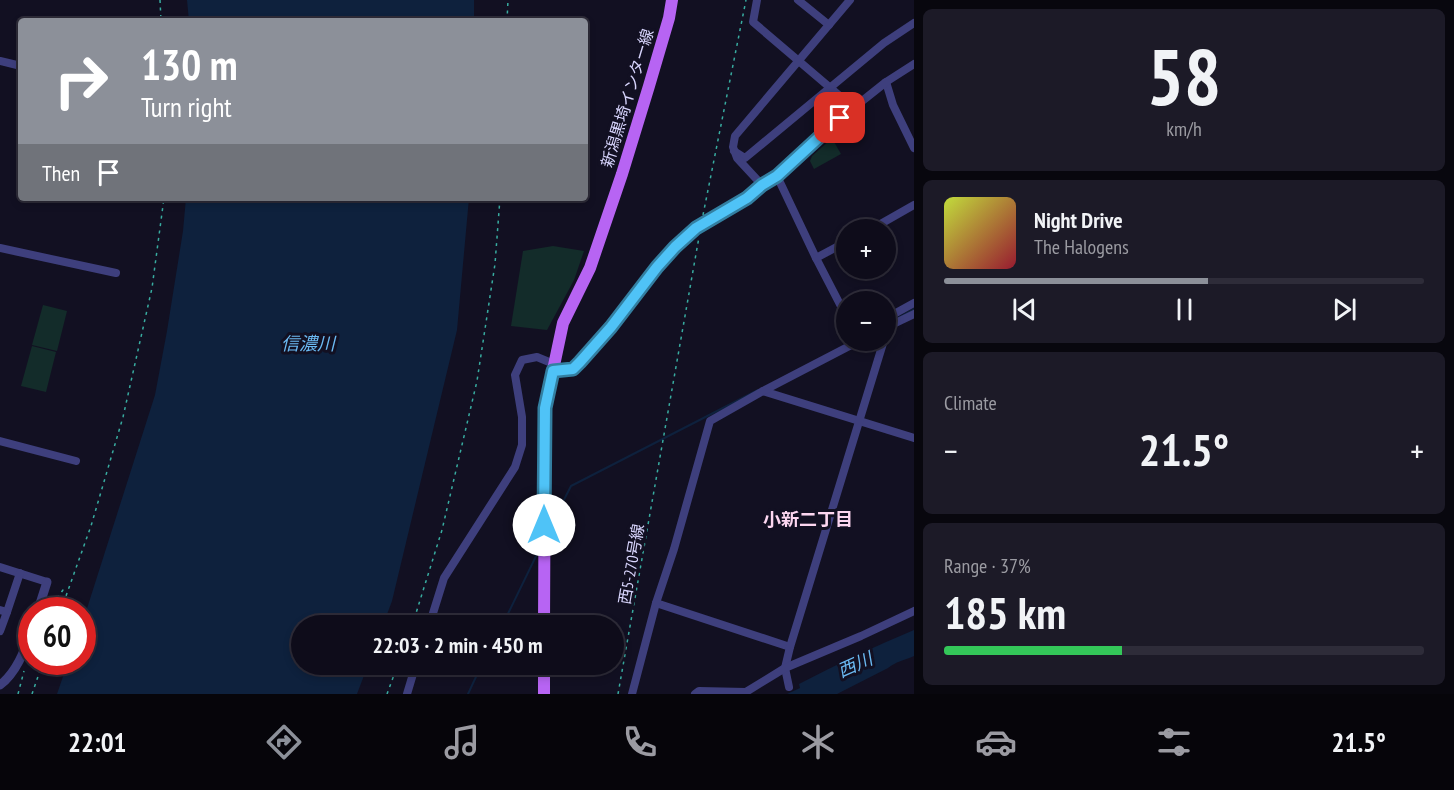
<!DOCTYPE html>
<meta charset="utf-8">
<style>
body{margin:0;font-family:"PT Sans Narrow","Noto Sans JP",sans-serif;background:#1c1a27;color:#f1f3f6;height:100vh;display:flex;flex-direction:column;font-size:22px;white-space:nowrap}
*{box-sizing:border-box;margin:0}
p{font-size:20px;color:#9b9ba2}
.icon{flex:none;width:33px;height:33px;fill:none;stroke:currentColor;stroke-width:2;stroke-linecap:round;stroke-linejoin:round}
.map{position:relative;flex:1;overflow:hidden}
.panel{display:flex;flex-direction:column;gap:9px;padding:9px;background:#08070e;width:540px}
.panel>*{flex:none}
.hud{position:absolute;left:18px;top:18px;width:570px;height:183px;border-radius:6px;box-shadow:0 3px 9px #0003,0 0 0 2px #2e2c39;background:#8c9099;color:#fff;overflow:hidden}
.fabs{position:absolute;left:836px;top:219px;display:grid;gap:12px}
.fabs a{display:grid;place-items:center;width:60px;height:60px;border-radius:50%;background:#0e0c1a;box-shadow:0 3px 9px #0003,0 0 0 2px #2e2c39;font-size:30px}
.speed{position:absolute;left:18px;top:597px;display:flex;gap:12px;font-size:30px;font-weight:700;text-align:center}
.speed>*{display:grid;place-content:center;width:78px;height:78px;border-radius:50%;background:#0e0c1a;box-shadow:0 3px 9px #0003,0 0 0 2px #2e2c39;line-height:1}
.speed .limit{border:9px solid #d22;background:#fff;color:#111}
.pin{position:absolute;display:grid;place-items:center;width:51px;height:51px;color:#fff;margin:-26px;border-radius:12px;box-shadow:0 3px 9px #0006}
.me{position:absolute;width:66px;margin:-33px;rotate:0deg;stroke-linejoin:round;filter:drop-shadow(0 0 4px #0008)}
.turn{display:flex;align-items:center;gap:21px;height:126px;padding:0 24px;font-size:27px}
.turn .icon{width:78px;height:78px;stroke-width:2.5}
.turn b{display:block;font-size:42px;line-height:51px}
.then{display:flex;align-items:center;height:57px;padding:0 24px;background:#0003;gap:12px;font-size:22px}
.big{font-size:45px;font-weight:600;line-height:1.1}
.panel .tile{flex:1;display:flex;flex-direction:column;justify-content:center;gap:9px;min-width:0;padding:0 21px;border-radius:9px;background:#1c1a27}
.panel .dial{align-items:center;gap:0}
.dial b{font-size:78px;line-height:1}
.song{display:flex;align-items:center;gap:18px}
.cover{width:72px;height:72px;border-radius:9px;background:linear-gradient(135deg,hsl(70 70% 55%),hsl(350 70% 35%))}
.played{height:6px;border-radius:3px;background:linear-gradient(90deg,#8c9099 55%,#2e2c39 55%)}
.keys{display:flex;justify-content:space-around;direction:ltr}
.heat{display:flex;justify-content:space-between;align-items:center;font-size:33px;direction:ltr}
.charge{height:9px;border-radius:4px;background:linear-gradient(90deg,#34c759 37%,#2e2c39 0)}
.trip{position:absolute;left:291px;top:615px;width:333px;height:60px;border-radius:30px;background:#0e0c1a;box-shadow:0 3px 9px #0003,0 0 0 2px #2e2c39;font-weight:600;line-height:60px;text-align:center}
.menu{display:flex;height:96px;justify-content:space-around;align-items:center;background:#06050a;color:#9b9ba2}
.menu .icon{width:42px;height:42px}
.menu .current{color:#8c9099}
.menu b{font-size:27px;color:#f1f3f6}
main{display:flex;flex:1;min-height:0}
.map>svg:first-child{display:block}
.green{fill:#132c2a}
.water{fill:#0e213d}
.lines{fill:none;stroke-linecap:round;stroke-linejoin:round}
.stream{stroke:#0e213d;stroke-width:2}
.path{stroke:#38aca0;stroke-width:1.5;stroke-dasharray:3 4.5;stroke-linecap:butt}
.minor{stroke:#3e3f7d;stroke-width:8}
.tertiary{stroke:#3e3f7d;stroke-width:9}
.primary{stroke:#b764f3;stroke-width:12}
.route-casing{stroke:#337fa1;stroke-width:15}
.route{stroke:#4fc3f7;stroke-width:10}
.labels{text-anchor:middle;stroke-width:6;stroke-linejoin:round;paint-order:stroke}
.street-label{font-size:16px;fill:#d7d4fc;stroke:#121022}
.water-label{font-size:18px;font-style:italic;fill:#6bbaf3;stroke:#121022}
.neighbourhood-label{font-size:18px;font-weight:bold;fill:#fcd6f0;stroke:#121022}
</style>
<main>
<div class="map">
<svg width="914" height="694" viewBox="0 0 914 694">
<rect width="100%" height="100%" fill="#121022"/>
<!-- green -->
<g class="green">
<path d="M830,140h3l8,14 -27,15 -4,-8 2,-5z"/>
<path d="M553,246l31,5 -10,29 -27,50 -36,-4 12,-75z"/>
<path d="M43,305l24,6 -10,40 -25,-6z"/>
<path d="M32,346l24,6 -10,40 -25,-6z"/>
</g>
<!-- water -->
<g class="water">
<path d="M187,0h287v21h-285z"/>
<path d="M186,198h283l-12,132 -65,271 -9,24 -81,1v38l66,1 -11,29h-300l11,-32h14l1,-41 72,-226 12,-64 16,-100z"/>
<path d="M914,630v26c-9,4 -19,6 -26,12l-51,26h-50l13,-6 -1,-4c38,-20 76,-38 115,-54z"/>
</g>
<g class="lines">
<!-- stream -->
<g class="stream">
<path d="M898,318l16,-9"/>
<path d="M549,529l22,-43 187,-96"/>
<path d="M502,626l37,-76"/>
<path d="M468,694l14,-30"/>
</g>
<!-- path -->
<g class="path">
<path d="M160,0l1,21"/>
<path d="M507,21l1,-21"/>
<path d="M703,215l43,-215"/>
<path d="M48,610l15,-20 4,-1"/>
<path d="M61,610l30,-84 32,-109 29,-129 12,-90"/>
<path d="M412,626l30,-96 35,-149 18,-117 5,-66"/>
<path d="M18,694l6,-23"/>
<path d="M32,694l11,-32"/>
<path d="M387,694l11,-30"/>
<path d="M618,694l81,-457"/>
</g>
<!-- minor -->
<g class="minor">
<path d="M757,0l-4,22 101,86"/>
<path d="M798,0l31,25"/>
<path d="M0,61l21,5"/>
<path d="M886,82l7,23 21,43"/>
<path d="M734,151l11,7 139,-115 30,-20"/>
<path d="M777,176l39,82 30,58"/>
<path d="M762,185l-25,-27 -4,-11 2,-11 115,-136"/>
<path d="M870,230l44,-25"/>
<path d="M0,248l116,25"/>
<path d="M816,258l30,-16"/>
<path d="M885,319l29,-16"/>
<path d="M885,328l29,-14"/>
<path d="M553,371l20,-2 7,-7 31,-35 46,-60 17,-20 22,-19 51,-30 15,-13 15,-9 50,-47 59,-47 28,-18"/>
<path d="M763,391l151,47"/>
<path d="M0,441l76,20"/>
<path d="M0,567l47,15"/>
<path d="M656,603l134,44"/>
<path d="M0,610l7,2 13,-39"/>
<path d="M429,626l15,-48 71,-111 7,-22v-28l-7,-42 7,-15 15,-3 17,7"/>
<path d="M0,631l7,-19"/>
<path d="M789,687l-4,-19 5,-21 94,-307"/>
<path d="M407,694l9,-30"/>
<path d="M632,694l24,-91 18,-54 36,-128 53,-30 98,-51"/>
<path d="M695,694l4,-3 47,1 39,-24 76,-32 53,-25"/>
</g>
<!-- tertiary -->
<g class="tertiary">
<path d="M38,610l9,-28"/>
<path d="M0,685c17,-13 25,-36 32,-55"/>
</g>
<!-- primary -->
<g class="primary">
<path d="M544,626l1,-218 18,-85 27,-55 32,-94 27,-88 20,-68 3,-18"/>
<path d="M544,694v-30"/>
</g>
</g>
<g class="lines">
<!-- route casing -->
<g class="route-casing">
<path id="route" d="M544,525l1,-117 8,-37 20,-2 7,-7 31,-35 46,-60 18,-20 21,-19 51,-30 15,-13 15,-9 63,-58"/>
</g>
<!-- route -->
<use href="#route" class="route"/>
</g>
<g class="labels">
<!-- street labels -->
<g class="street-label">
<text transform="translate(627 98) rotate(-73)" y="6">新潟黒埼インター線</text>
<text transform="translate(631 564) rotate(-80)" y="6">西5-270号線</text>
</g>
<!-- water labels -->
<g class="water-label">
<text x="308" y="350">信濃川</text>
<text transform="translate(855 665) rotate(-24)" y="6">西川</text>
</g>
<!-- neighbourhood labels -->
<g class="neighbourhood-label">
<text x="808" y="526">小新二丁目</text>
</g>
</g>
</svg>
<div class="fabs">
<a>+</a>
<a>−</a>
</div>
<div class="speed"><div class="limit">60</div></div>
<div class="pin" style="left:840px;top:118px;background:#d93025"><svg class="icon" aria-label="arrive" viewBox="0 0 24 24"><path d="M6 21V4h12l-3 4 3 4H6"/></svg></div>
<svg class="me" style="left:544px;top:525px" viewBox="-20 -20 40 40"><circle r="19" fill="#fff"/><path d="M0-13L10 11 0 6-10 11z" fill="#4fc3f7"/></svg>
<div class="trip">22:03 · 2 min · 450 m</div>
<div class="hud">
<div class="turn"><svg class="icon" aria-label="right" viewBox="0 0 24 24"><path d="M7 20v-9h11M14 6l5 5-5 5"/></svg><div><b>130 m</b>Turn right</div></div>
<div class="then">Then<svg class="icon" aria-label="arrive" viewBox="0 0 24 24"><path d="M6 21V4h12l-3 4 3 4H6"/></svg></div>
</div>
</div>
<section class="panel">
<div class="tile dial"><b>58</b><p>km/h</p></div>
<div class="tile">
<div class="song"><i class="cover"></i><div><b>Night Drive</b><p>The Halogens</p></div></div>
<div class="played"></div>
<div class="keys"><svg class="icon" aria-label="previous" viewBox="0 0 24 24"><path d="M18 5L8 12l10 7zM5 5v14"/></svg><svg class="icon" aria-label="pause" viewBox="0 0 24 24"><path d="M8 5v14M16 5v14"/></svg><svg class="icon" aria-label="next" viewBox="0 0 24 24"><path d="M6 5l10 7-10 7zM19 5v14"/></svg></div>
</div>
<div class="tile"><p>Climate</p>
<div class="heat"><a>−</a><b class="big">21.5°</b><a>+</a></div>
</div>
<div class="tile"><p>Range · 37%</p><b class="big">185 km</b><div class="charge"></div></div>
</section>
</main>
<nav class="menu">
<b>22:01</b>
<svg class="icon current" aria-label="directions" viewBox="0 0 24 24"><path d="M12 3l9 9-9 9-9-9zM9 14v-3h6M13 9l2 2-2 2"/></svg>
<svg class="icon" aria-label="music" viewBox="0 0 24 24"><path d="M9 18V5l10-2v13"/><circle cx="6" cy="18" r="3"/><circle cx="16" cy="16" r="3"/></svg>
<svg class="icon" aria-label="phone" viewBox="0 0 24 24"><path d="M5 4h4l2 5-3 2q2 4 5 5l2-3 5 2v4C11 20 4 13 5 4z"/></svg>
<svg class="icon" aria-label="climate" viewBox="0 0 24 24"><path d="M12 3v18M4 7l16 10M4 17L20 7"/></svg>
<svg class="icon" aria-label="car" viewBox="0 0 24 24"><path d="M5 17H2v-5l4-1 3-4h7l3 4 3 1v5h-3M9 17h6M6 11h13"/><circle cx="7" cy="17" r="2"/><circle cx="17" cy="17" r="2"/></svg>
<svg class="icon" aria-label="filters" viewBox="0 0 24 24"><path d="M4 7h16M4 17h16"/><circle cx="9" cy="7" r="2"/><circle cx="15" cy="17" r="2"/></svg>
<b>21.5°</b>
</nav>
